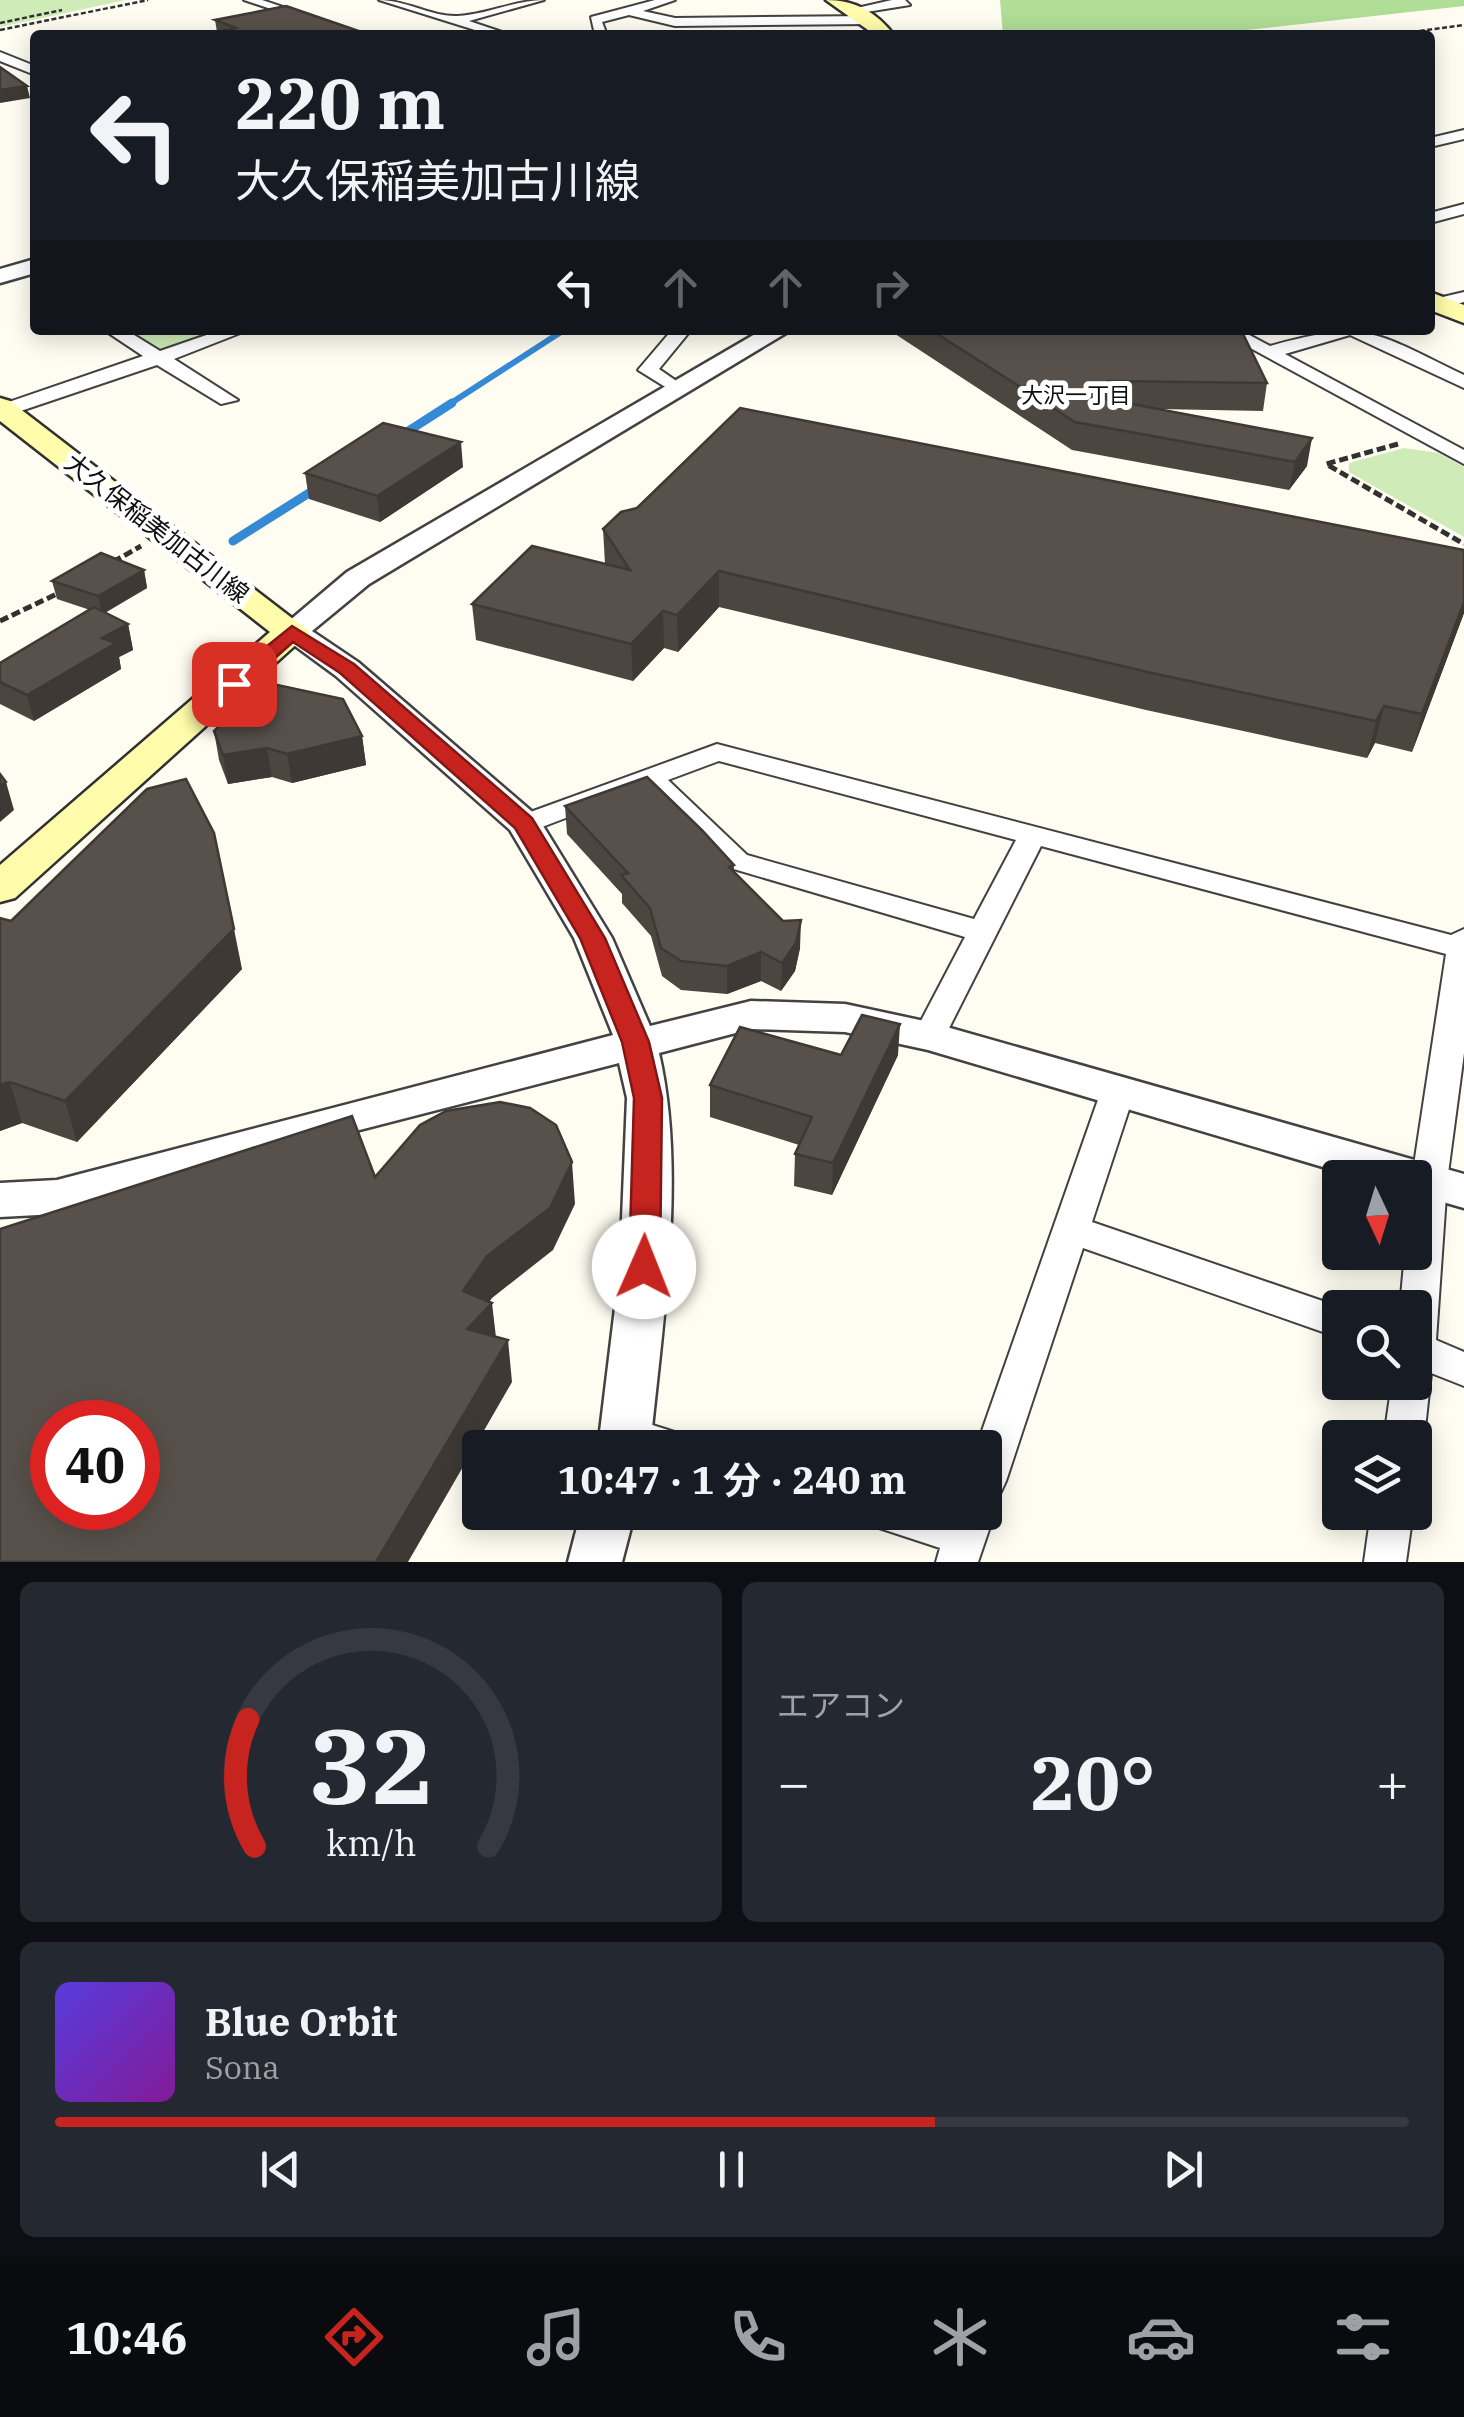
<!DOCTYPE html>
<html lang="ja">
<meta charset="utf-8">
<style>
body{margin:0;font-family:"IBM Plex Serif","Noto Sans JP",serif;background:#242831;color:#f1f3f6;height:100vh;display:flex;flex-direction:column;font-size:38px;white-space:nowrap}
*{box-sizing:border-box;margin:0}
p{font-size:32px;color:#9ea1a6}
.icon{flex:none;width:55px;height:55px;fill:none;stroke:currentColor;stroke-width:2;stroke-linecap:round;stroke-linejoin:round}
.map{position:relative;height:1562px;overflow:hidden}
.side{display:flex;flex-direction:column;gap:20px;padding:20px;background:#0d0f14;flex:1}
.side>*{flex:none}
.top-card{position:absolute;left:30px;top:30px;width:1405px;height:305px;border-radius:10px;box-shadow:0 5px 25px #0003;background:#171b24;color:#f1f3f6;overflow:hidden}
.needle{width:65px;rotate:176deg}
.fabs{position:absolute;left:1322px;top:1160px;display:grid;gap:20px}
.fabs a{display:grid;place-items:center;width:110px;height:110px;border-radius:10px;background:#171b24;box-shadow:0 5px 25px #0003;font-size:50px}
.speed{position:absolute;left:30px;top:1400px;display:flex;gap:20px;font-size:50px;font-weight:700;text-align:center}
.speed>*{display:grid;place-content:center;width:130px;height:130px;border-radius:50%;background:#171b24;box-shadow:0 5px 25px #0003;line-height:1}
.speed .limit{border:15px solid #d22;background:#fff;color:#111}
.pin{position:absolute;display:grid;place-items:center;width:85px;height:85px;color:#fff;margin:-42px;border-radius:20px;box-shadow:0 5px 15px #0006}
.me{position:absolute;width:110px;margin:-55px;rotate:1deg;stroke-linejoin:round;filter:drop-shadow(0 0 8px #0008)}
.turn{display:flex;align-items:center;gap:35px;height:210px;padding:0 40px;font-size:45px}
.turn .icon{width:130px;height:130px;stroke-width:2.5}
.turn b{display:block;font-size:70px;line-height:85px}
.lanes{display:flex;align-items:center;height:95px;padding:0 40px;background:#0003;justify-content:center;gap:50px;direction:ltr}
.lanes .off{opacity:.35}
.big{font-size:75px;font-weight:700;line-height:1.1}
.side .card{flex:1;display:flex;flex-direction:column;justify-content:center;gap:15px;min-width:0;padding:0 35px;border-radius:15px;background:#242831}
.side .dial{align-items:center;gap:0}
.dial svg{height:260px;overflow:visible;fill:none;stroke:#363941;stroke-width:7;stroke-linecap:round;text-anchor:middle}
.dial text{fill:#f1f3f6;stroke:none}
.song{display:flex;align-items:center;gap:30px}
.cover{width:120px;height:120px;border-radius:15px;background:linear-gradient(135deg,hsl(250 70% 55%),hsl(290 70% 35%))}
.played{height:10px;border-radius:5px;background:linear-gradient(90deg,#c7241f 65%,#363941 65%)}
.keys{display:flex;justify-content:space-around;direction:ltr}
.heat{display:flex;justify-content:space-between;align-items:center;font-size:55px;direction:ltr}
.side .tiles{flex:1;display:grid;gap:20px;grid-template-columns:1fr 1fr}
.card:last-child{grid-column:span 2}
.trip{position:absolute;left:462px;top:1430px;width:540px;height:100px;border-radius:10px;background:#171b24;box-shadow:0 5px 25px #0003;font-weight:700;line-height:100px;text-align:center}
.tabs{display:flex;height:160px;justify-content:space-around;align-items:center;background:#090b0e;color:#9ea1a6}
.tabs .icon{width:70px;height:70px}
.tabs .on{color:#c7241f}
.tabs b{font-size:45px;color:#f1f3f6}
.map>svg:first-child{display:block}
.green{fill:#cfecb8}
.forest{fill:#b1de96}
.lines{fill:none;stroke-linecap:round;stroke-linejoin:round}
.stream-far1{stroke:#3689d4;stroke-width:6}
.stream{stroke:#3689d4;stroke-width:9}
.minor-casing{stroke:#424242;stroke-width:4}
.tertiary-casing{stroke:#424242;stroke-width:5}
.secondary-casing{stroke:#313131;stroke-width:5}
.path-far1{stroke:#313131;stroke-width:2.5;stroke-dasharray:5 2.5;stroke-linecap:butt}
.path{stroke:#313131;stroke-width:5;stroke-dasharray:9 4;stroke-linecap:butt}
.minor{fill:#fff;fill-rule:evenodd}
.tertiary{fill:#fff;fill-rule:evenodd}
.secondary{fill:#fffcac;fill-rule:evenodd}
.wall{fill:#4c4640}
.shaded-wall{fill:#3e3934}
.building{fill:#58514b;stroke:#3e3934;stroke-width:2.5;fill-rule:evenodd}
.route{fill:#c7241f;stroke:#811714;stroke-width:2.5}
.labels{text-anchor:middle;stroke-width:10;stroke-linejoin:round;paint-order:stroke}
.far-neighbourhood-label{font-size:22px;fill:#0f0f0f;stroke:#fff}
.street-label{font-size:25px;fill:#0f0f0f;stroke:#fff}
</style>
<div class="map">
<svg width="1464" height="1562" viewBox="0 0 1464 1562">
<rect width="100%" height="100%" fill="#fffdf1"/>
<!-- green -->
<g class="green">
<path d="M0,0h126l-126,27z"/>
<path d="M122,330h106c-53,19 -57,33 -106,0z"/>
<path d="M1404,448l34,5 26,14v70l-115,-65v-9z"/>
</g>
<!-- forest -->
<path class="forest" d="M1000,0h464v6l-263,29h-198z"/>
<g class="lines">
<!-- stream-far1 -->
<path class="stream-far1" d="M448,405l116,-75"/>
<!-- stream -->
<g class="stream">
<path d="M399,437l53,-34"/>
<path d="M233,541l84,-53"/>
</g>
<!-- minor casing -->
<g class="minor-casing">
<g id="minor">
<path d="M244,0h18l105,35h-19z"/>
<path d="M379,0c27,0 53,17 78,16 30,-1 57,-16 87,-16l-75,21 42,14h-20z"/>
<path d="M655,0h20l-32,11 32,7 196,-2 6,4 -6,4 -196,2 -46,-11 -27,7 5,13h-12l-4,-18z"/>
<path d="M892,0h13l5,5 -56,9 -6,-4z"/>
<path d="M0,52l35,14v9l-35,-14z"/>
<path d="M1464,130v9l-34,8v-9z"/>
<path d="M1464,204v10l-34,9v-10z"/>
<path d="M1464,292v10l-34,9v-11z"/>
<path d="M104,330h22l34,21 61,-21h27l-74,29 64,41 -17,4 -64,-39 -157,53v-13l143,-49z"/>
<path d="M672,330h19l-32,39 26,18 -10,6 -37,-23z"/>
<path d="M1217,330h23l30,16c98,-28 106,-13 194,29v13l-114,-53 -65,19 179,96v14z"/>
<path d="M717,744l734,191 13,-6v124l-17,128 -11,159 28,12v34l-33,-13 -7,65 -6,12 -3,2v-14h-31l8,-56h23v-74h-15l5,-56h10l-3,-74 34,-224 -405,-108 -100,198h-24l-4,-8 52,-99 -238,-70 -82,-79 -111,42h-20l-4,-6 4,-6zM719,761l297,79 -42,79 -227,-64 -79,-75z"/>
<path d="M1117,1082l12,3 5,9 -42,128 251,86 -3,30 -257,-90 -77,233 -6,13 -12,4 7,14 -17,50h-42l4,-14 -70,-23 -6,-13h121v-64h-9l124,-354 5,-9z"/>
<path d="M627,1417l57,18 6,13 -77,-2 -6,-12 6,-12z"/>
<path d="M1371,1512h42l-7,50h-42z"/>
</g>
</g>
<!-- tertiary casing -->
<g class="tertiary-casing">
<g id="tertiary">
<path d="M35,259v14l-35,10v-14z"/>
<path d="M762,330h29l-422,254 -57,47 46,31 179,154 75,122 38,88 101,-25 94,3 84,18 535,152v34l-49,-14v-16h-55l-432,-128 -83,-18 -94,-3 -92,24c28,120 3,272 -9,395h-52l22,-181 7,-169 -8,-35 -341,88 -221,63 -57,3v-34l57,-3 556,-145 -39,-97 -64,-108 -174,-154 -60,-44 71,-60z"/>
<path d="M581,1512h54l-13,50h-54z"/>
</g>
</g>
<!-- secondary casing -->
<g class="secondary-casing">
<g id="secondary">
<path d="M826,0c29,0 50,12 68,35h-19z"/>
<path d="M1430,292l34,13v18l-34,-13z"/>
<path d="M0,398l10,3 300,231 -295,266 -15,4v-37l270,-233 -270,-211z"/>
</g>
</g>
<!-- path-far1 -->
<g class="path-far1">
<path d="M0,23l62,-13"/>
<path d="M0,30l148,-30"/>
<path d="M1390,35l74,-10"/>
</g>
<!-- path -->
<g class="path">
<path d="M1398,444l-72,20 138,80"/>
<path d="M113,562l28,-16"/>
<path d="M0,621l63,-30"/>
</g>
<!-- minor -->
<use href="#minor" class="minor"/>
<!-- tertiary -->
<use href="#tertiary" class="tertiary"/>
<!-- secondary -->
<use href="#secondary" class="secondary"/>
</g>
<!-- wall -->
<g class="wall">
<path d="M215,20l155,15 -153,-3z"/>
<path d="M889,330h342l36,53 -4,28 -105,-2 149,57 -18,24 -217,-40z"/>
<path d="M463,467l-83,55 -71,-23 -4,-26z"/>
<path d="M603,529l861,21v63l-52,139 -37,-9 -8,15 -221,-48 -427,-103 -41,45 -14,-4 -31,33 -157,-41 -4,-36 133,-40z"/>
<path d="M144,570l3,18 -42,25 23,11 5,26 -14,7 2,12 -87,52 -34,-17v-41l90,-53 -33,-11 -5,-18z"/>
<path d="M214,731l148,5 4,29 -74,18 -20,-6 -44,7 -9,-24z"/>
<path d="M565,806l169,59v8l66,75 -5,23 -14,20 -20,-10 -34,13 -46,-4 -19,-14 -11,-40 -29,-33v-9l-55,-60z"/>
<path d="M0,918l242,51 -165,173 -55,-19 -22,8z"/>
<path d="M841,1055h57l-66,140 -38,-9 1,-32 4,-9 -89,-28v-32z"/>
</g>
<!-- shaded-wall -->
<g class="shaded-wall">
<path d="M27,86l3,12 -30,5v-13z"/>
<path d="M1312,438l-5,28 -18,24 6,-28z"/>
<path d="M461,442l2,25 -83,55 -3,-26z"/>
<path d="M144,570l3,18 -45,26 -4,-18z"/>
<path d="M719,571v36l-41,45 -1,-37z"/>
<path d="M1464,602v11l-52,139 10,-38z"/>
<path d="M663,611l1,37 -31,33 -2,-37z"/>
<path d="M128,624l5,26 -14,7 2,12 -87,52 -7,-26 75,-57z"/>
<path d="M1384,706l-9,37 -8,15 9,-37z"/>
<path d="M362,736l4,29 -74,18 -5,-29z"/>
<path d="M267,748l5,29 -44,7 -5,-29z"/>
<path d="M6,782l8,28 -14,12v-36z"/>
<path d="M801,920l-1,28 -5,23 -14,20 1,-28z"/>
<path d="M234,929l8,40 -165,173 -12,-41z"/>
<path d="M761,952v29l-34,13v-28z"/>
<path d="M900,1024l-2,31 -66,140 1,-32z"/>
<path d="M10,1082l12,41 -22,8v-46z"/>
<path d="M572,1162l3,42 -22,46 -61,48 -11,16 11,-11 5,43 -25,25 -9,-80 24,-35z"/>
<path d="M508,1340l4,42 -104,180h-32z"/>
</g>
<!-- building -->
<g class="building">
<path d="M286,6l84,29h-165l31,-7 -21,-8z"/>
<path d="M0,67l27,19 -27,4z"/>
<path d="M931,330h300l1,3 11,1 24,49 -160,-2 -2,18 207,39 -17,24 -220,-40z"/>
<path d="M740,408l724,142v52l-42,112 -38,-8 -8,15 -224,-48 -433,-102 -42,44 -14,-4 -32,33 -159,-40 60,-58 98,24 -27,-41 18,-17 16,-4z"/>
<path d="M383,423l78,19 -84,54 -72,-23z"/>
<path d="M101,553l43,17 -46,26 -46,-15z"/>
<path d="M94,607l34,17 -26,14 14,5 -89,52 -27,-13v-19z"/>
<path d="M263,682l80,17 19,37 -75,18 -20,-6 -44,7 -9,-24z"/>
<path d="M0,774l6,8 -6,4z"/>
<path d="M647,777l55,53 32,35 -5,2 54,54 18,-1 -5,23 -14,20 -21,-11 -34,14 -46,-5 -20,-13 -11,-40 -29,-33 7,-2 -63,-67z"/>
<path d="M186,779l28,54 20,96 -169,172 -55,-19 -10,3v-167l11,3 136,-132z"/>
<path d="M862,1015l38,9 -67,139 -38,-9 17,-37 -102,-32 30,-58 101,28z"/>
<path d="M500,1102l30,6 26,17 16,37 -22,46 -63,48 -24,35 29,12 -25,26 41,11 -132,222h-376v-333l352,-113 23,61 45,-52 26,-14zM52,1422h86v86h-86z"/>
</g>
<!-- route -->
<path class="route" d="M292,626l62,38 178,154 73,120 44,104 13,56 -2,169 -5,9 -11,3 -11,-3 -4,-9 5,-169 -12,-56 -42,-104 -65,-110 -175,-155 -47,-31 -52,46h-15v-9z"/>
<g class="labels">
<!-- far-neighbourhood labels -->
<g class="far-neighbourhood-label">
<text x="1076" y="403">大沢一丁目</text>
</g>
<!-- street labels -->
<g class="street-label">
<text transform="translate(157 528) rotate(38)" y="9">大久保稲美加古川線</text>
</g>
</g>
</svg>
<div class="fabs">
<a><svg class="needle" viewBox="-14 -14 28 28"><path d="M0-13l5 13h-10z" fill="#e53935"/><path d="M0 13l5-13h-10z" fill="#9ea1a6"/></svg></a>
<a><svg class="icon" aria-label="search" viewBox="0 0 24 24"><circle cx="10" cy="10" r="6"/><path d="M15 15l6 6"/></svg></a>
<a><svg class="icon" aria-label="layers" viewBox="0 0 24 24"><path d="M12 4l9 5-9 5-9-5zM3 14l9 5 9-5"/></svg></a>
</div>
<div class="speed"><div class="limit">40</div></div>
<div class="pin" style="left:234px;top:684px;background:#d93025"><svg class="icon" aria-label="arrive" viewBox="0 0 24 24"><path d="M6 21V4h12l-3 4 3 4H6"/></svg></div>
<svg class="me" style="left:644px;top:1267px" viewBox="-20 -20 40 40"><circle r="19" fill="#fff"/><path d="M0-13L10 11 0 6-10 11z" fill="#c7241f"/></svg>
<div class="trip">10:47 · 1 分 · 240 m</div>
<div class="top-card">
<div class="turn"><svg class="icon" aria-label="left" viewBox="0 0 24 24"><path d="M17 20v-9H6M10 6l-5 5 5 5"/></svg><div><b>220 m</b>大久保稲美加古川線</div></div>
<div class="lanes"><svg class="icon" aria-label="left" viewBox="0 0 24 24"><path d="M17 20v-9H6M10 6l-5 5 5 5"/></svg><svg class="icon off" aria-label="ahead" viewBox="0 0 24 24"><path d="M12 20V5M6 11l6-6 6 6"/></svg><svg class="icon off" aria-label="ahead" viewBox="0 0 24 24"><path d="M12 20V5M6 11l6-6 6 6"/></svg><svg class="icon off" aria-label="right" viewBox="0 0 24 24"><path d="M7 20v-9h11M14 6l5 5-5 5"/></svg></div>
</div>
</div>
<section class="side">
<div class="tiles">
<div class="card dial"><svg viewBox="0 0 100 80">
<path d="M14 69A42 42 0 1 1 86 69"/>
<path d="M14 69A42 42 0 0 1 12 30" stroke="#c7241f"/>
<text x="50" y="56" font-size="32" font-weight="700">32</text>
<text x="50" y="72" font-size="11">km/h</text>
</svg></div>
<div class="card"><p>エアコン</p>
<div class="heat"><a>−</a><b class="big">20°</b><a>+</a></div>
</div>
<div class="card">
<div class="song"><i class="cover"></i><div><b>Blue Orbit</b><p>Sona</p></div></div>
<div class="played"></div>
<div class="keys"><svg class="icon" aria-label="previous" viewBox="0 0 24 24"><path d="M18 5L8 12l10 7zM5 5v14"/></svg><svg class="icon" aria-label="pause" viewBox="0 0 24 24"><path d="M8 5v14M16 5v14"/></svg><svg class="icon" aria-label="next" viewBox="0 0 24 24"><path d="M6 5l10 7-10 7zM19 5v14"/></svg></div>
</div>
</div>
</section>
<nav class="tabs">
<b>10:46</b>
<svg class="icon on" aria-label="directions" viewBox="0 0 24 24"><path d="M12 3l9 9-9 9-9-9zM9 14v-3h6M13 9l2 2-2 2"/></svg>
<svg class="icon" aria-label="music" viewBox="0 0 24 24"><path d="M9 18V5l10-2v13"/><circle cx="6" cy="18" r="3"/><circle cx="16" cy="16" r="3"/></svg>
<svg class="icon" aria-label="phone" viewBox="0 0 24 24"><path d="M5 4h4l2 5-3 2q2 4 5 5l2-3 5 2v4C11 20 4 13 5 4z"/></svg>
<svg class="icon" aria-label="climate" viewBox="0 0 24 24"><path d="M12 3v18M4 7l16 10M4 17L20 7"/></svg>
<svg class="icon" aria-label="car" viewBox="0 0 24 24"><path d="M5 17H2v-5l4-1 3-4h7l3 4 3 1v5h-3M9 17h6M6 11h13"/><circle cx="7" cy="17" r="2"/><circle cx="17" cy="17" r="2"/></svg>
<svg class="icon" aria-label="filters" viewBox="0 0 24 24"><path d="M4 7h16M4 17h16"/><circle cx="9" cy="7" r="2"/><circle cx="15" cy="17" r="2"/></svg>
</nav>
